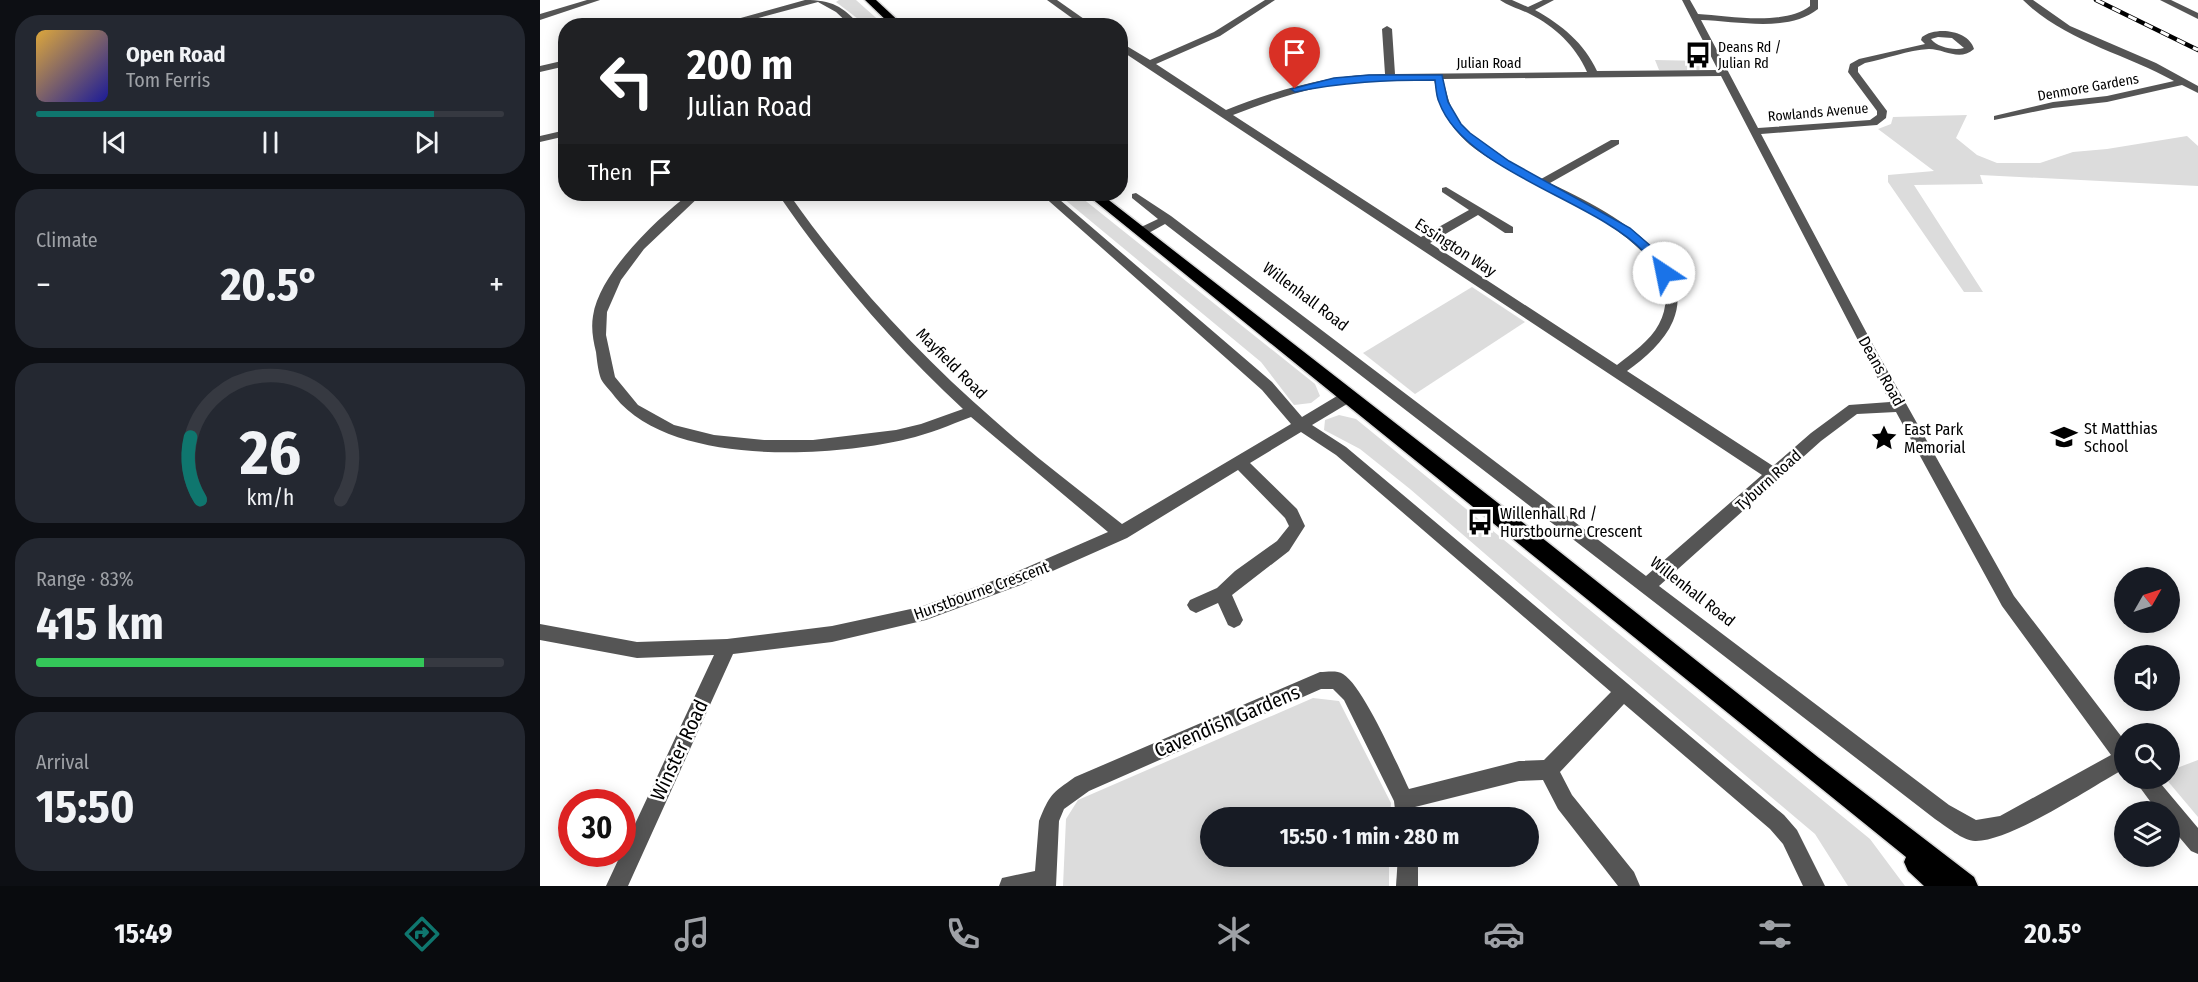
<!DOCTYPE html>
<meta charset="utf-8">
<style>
body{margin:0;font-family:"Fira Sans Condensed",sans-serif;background:#242831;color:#f1f3f6;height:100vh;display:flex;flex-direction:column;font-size:22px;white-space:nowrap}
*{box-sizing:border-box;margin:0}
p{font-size:20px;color:#9ea1a6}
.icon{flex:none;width:33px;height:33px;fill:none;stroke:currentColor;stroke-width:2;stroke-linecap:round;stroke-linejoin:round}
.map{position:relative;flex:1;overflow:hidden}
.sheet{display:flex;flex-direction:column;gap:15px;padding:15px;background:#0d0f14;width:540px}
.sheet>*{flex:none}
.banner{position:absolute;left:18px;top:18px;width:570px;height:183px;border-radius:24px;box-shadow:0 3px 15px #0003;background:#202124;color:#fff;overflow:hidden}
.needle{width:39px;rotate:51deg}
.buttons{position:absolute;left:1574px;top:567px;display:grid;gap:12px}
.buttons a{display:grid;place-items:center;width:66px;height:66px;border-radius:50%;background:#171b24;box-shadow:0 3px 15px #0003;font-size:30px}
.speed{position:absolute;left:18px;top:789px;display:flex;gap:12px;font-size:30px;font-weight:700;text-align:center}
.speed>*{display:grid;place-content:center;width:78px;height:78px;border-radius:50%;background:#171b24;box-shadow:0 3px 15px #0003;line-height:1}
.speed .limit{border:9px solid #d22;background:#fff;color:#111}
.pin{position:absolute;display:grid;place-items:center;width:51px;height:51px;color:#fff;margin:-62px -26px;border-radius:50% 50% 50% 0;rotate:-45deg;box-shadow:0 0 6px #0007}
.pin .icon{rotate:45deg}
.me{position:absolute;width:66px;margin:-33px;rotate:326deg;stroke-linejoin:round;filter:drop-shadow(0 0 4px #0008)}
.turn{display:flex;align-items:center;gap:21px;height:126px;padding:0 30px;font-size:27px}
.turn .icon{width:78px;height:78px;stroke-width:2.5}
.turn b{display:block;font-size:42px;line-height:51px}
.then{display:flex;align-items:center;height:57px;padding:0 30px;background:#0003;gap:12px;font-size:22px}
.big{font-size:45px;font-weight:700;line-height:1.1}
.sheet .widget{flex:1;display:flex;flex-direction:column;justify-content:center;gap:9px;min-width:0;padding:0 21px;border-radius:24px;background:#242831}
.sheet .dial{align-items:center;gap:0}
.dial svg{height:156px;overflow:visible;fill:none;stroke:#363941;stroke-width:7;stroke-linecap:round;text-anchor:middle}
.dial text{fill:#f1f3f6;stroke:none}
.song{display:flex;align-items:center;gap:18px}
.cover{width:72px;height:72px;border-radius:9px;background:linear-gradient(135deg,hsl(40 70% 55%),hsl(240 70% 35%))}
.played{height:6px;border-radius:3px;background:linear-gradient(90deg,#0f766e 85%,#363941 85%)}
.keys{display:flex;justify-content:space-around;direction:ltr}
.heat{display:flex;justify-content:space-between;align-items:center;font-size:33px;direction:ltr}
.charge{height:9px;border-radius:4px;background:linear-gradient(90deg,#34c759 83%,#363941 0)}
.trip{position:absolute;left:660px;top:807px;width:339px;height:60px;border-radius:30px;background:#171b24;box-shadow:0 3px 15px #0003;font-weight:700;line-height:60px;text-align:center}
.dock{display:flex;height:96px;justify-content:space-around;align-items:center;background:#090b0e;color:#9ea1a6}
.dock .icon{width:42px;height:42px}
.dock .current{color:#0f766e}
.dock b{font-size:27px;color:#f1f3f6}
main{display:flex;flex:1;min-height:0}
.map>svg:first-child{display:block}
.green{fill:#dcdcdc}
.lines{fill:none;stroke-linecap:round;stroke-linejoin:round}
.highway-casing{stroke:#dbdbdb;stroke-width:3}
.minor{fill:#555;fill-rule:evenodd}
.highway{fill:#000;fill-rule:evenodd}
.rail-casing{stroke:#000;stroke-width:4.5}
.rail{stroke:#fff;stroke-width:3;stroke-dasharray:9;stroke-linecap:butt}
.route{fill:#1a73e8;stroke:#114b97;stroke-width:1.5}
.labels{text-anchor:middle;stroke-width:5;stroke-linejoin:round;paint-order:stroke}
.far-poi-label{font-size:14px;fill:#000;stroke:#fff;text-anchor:start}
.far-street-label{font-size:14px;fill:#000;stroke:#fff}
.street-label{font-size:16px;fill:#000;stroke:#fff}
.poi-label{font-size:16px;fill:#000;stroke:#fff;text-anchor:start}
.near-street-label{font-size:20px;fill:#000;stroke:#fff}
</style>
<main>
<section class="sheet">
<div class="widget">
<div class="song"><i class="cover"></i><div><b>Open Road</b><p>Tom Ferris</p></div></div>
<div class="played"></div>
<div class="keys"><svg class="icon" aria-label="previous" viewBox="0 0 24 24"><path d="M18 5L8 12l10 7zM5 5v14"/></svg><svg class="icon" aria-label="pause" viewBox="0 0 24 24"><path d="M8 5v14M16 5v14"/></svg><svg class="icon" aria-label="next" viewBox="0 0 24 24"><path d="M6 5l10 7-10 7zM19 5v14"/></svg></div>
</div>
<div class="widget"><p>Climate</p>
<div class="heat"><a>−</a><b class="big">20.5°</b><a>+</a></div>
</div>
<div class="widget dial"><svg viewBox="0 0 100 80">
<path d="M14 69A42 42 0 1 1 86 69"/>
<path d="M14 69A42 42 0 0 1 9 37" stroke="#0f766e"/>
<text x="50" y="56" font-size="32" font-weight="700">26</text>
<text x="50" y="72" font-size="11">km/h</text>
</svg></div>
<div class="widget"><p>Range · 83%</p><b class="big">415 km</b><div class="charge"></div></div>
<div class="widget"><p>Arrival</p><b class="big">15:50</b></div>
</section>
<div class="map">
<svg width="1658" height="886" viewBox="0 0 1658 886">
<rect width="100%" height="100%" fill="#fff"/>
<!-- green -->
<g class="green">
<path d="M299,0h17l28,25h-18l-30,-23z"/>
<path d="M1115,60l49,1 3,6 -8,3h-40z"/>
<path d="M1427,115l-11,23 21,17 20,8h43l33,-11 34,-3 80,-13 11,10v40l-218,-11 3,9 -69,1 69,107h-19l-76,-110v-7l46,-4 -56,-42 13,-5 2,-7z"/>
<path d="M518,194h19l238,190 5,12 -9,7 -17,2 -33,-43z"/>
<path d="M932,287l53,35 -110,72 -52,-41z"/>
<path d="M799,415l17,4 514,420 35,47h-57l-33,-52 -243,-205 -162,-140 -50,-40 -36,-19 1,-10z"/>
<path d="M773,698l26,3 52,102 -1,14 -180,1v38l179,1v29h-326l3,-67 12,-19z"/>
<path d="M1658,760v57l-32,-38 3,-1v-7z"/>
</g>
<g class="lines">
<!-- highway casing -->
<g class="highway-casing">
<g id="highway">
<path d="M325,0h11l28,26h-12z"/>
<path d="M546,194h15l406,316 312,248 155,119 4,9h-54l-16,-15 -4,-9 2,-5z"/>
</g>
</g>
<!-- minor -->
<g class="minor">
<path d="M47,0h13l-60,20v-6z"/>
<path d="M265,0c27,0 37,6 56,26h-10l-15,-14 -18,-10 -90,24h-16z"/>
<path d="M507,0h10l37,26h-11z"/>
<path d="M725,0h10l-55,36 -64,28 70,46c51,-20 104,-36 159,-36l-3,-45 5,-3 5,3 3,45 192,-2c-12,-27 -32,-45 -57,-58 -10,-5 -22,-8 -30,-14h12l16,7 15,-7h11l-19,10c27,15 49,33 62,61l121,-1 -36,-70h8l8,14c31,2 87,12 112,-8v-6h8v9c-30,24 -81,12 -117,11l57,108 112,-8 7,-5v-4l-29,-39 2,-8 9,-5 66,-15 -4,-4 1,-3c14,-11 47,-7 52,12 -15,13 -29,0 -45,0 -21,1 -43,10 -64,14l-7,4v5l29,39 -1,7 -9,7 -116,9 111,209 142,253 110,144v29c-33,18 -114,73 -149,72 -12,0 -29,-15 -40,-22l-770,-595 -20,11h-8v-6l21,-10 -26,-21v-4l4,-1 35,23 475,360 116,-101 -642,-425v-8l30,18 64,-28zM1398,37l14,1 12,10c-10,3 -27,-1 -33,-9zM1181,76l169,326 -41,3 -38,28 -38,33 -146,-95c18,-13 37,-29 46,-50 28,-67 -78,-116 -123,-138l69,-39v-4h-8l-70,39c-29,-15 -70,-34 -86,-64 -6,-11 -9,-24 -12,-36zM894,79c5,29 16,50 40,69 45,36 228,94 185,176 -9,17 -27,29 -42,41l-187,-122 48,-28 27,18h8v-6l-67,-40 -4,1v4l27,18 -48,27 -188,-122c43,-17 89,-32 135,-35 22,-2 44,-1 66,-1zM1356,412l106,194 109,149 -111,61 -24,4 -27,-15 -290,-219 162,-145 36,-27z"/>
<path d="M1483,0h10l37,26 86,37 42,23v7l-16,-8 -75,17 -54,6 -59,12v-4l59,-14 54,-6 67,-15c-49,-27 -111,-41 -151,-81z"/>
<path d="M1620,0h11l27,13v6z"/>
<path d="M26,60v6l-26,6v-6z"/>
<path d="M26,130v6l-26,6v-6z"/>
<path d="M149,194h13l-58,55 -23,31 -14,32 -1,23 9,42 23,28 36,20 40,10 50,5h49l83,-10 25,-6 42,-15c-70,-65 -131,-136 -185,-215h11c59,84 128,159 205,226 41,37 85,70 128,104l169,-100 -29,-34 -221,-196h12l219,188 30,35 40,-24h10l2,4 -2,4 -40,24 34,22 438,368 13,15 28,56h-22l-20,-42 -13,-15 -146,-125 -64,68 12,23 62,77 6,14h-22l-60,-77 -15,-29 -24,1 -104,26 1,11h-20l-2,-17 -50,-101 -11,-11h-12l-232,102 -25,18 -5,12 -3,65h-57l3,-8 33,-7 4,-50c11,-27 12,-27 36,-44l245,-105c7,0 17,-2 23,2 20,12 54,90 66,115l110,-28 25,-1 67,-68 -275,-237 -35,-23 -51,31 47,46 8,17 -16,25 -57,44 11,25 -3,5 -6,3 -6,-3 -10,-22 -22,10 -6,-3 -3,-5 3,-5 27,-12 18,-17 42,-30 12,-15 -4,-8 -47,-48 -111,68 -106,47 -95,35 -94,22 -99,12 -105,232h-22l108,-231 -77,3 -97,-18v-16l97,18 90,-3 105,-13 88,-19 89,-32 99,-43 -137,-115c-21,8 -42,17 -64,22 -79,19 -237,27 -292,-42 -4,-6 -11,-12 -14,-18 -3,-8 -4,-19 -5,-27 -3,-12 -5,-24 -3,-36 6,-43 64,-97 96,-122z"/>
<path d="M1593,778h23l42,50v26l-7,-3 -22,-26v-13h-11z"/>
<path d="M858,856h20v30h-22z"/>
</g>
<!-- highway -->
<use href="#highway" class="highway"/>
<!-- rail casing -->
<g class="rail-casing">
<path id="rail" d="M1556,0l102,50"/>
</g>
<!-- rail -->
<use href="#rail" class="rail"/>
</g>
<!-- route -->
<path class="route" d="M829,75h73l6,27 13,22 9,9 39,28 121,67 23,20 16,25 -1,2h-9c-4,-7 -9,-16 -15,-23 -49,-52 -180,-81 -205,-150 -3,-6 -3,-15 -4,-22 -48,0 -93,2 -140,12l-4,-3 43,-11z"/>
<!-- icons -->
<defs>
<g id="bus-bare" transform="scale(2.07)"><path d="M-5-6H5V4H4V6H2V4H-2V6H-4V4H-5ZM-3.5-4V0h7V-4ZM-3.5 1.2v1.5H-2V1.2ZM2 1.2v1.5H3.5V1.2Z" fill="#000" stroke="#fff" stroke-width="2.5" paint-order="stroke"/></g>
<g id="school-bare" transform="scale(2.07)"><path d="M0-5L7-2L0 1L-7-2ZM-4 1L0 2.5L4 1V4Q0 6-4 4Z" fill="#000" stroke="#fff" stroke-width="2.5" paint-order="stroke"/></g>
<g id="sight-bare" transform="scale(2.07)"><path d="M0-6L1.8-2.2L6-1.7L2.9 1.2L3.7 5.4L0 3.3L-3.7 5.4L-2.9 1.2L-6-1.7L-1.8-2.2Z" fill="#000" stroke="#fff" stroke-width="2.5" paint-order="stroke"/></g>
</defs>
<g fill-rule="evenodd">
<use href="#bus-bare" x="1158" y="55"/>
<use href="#school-bare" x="1524" y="437"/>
<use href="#sight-bare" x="1344" y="438"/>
<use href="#bus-bare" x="940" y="522"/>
</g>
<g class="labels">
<!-- far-poi labels -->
<g class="far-poi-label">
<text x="1178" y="52">Deans Rd /<tspan x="1178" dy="16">Julian Rd</tspan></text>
</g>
<!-- far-street labels -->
<g class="far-street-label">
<text x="949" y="68">Julian Road</text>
<text transform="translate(1548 87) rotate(-10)" y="5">Denmore Gardens</text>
<text transform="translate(1278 112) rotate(-5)" y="5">Rowlands Avenue</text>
</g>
<!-- street labels -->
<g class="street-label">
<text transform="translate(916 247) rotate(33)" y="6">Essington Way</text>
<text transform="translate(766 296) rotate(37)" y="6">Willenhall Road</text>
<text transform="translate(412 363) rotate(45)" y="6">Mayfield Road</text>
<text transform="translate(1342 371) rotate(61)" y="6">Deans Road</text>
<text transform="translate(1228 480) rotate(-42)" y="6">Tyburn Road</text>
<text transform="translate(441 590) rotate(-20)" y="6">Hurstbourne Crescent</text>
<text transform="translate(1153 591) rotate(38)" y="6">Willenhall Road</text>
</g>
<!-- poi labels -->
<g class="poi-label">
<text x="1544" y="434">St Matthias<tspan x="1544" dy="18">School</tspan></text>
<text x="1364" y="435">East Park<tspan x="1364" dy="18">Memorial</tspan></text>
<text x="960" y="519">Willenhall Rd /<tspan x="960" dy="18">Hurstbourne Crescent</tspan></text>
</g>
<!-- near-street labels -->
<g class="near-street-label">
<text transform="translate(687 721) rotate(-23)" y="7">Cavendish Gardens</text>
<text transform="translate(139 750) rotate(-65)" y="7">Winster Road</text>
</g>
</g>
</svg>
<div class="buttons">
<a><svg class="needle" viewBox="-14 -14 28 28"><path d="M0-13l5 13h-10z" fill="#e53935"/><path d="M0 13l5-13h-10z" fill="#9ea1a6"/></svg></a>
<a><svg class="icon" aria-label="sound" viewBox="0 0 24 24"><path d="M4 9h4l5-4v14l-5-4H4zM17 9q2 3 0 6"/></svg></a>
<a><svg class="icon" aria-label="search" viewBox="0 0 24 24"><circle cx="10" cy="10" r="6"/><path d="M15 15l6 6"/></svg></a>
<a><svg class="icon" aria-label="layers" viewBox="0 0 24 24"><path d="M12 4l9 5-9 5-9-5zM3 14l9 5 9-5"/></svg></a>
</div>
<div class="speed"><div class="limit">30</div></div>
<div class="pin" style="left:755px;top:89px;background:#d93025"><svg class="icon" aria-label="arrive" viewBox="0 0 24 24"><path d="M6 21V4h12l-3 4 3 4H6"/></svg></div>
<svg class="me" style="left:1124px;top:273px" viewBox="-20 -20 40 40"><circle r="19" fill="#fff"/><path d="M0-13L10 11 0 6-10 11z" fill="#1a73e8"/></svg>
<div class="trip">15:50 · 1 min · 280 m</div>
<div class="banner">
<div class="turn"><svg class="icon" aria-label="left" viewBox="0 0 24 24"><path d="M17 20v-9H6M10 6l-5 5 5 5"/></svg><div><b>200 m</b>Julian Road</div></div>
<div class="then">Then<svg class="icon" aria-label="arrive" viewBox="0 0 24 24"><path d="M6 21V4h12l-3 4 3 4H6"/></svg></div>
</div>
</div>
</main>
<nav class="dock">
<b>15:49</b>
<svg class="icon current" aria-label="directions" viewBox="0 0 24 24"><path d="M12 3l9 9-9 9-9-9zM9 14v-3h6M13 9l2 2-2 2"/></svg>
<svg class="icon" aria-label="music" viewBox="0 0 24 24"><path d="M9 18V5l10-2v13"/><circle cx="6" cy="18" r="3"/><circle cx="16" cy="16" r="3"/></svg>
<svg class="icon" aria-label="phone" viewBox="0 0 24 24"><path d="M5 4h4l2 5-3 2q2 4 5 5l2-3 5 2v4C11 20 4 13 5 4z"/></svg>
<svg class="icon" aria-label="climate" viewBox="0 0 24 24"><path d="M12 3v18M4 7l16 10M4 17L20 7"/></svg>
<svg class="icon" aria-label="car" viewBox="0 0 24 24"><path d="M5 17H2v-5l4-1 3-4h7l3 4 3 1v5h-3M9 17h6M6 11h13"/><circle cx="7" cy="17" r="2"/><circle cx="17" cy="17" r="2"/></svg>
<svg class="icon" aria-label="filters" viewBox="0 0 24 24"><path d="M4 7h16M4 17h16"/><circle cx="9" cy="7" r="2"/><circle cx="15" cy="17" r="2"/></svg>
<b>20.5°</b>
</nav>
